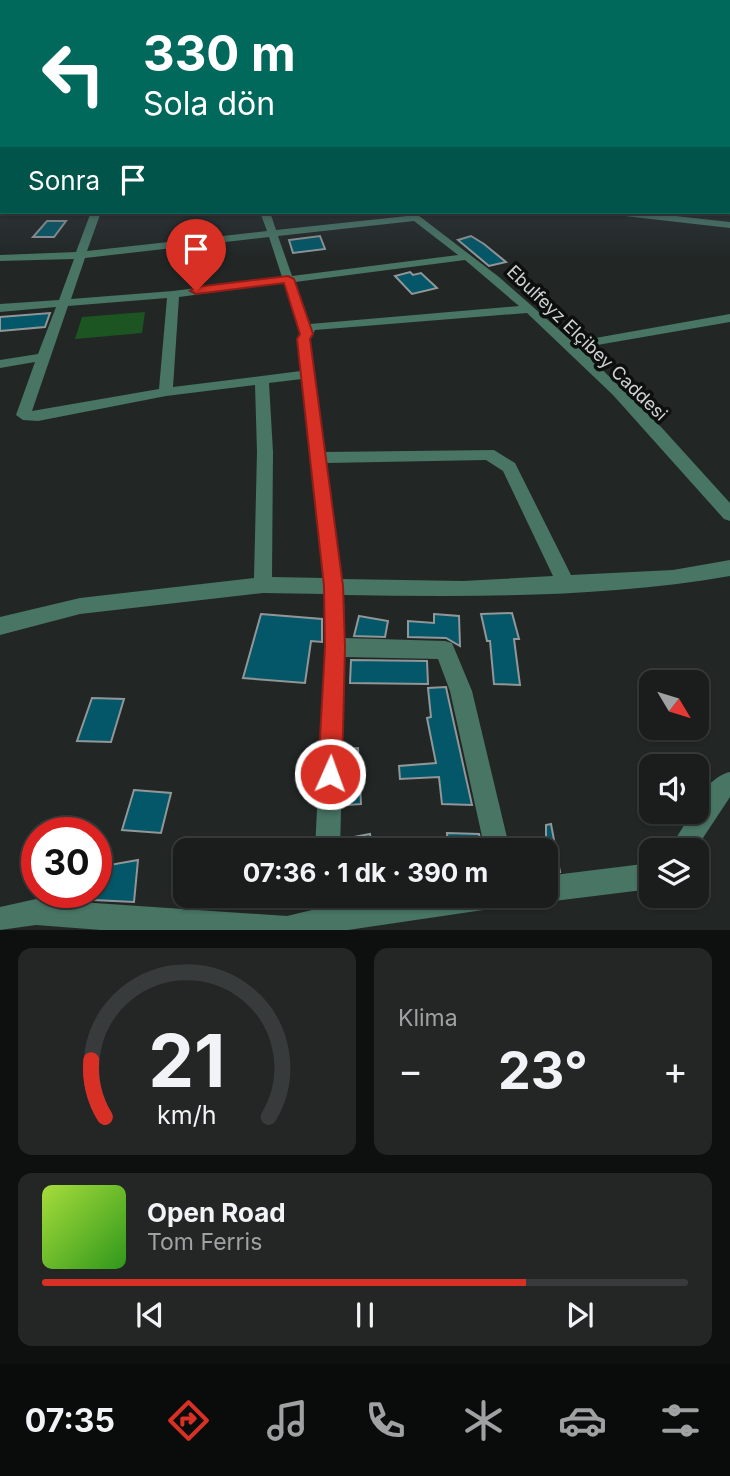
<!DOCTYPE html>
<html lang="tr">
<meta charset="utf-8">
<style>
body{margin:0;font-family:Inter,sans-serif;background:#232625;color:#f1f3f6;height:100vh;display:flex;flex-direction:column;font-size:26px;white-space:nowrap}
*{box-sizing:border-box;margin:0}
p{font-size:23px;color:#9fa2a3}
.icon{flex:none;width:38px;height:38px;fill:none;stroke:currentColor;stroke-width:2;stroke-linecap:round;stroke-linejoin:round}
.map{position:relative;height:930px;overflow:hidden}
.side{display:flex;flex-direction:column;gap:18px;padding:18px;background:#0e100f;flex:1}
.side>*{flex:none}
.guide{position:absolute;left:0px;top:0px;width:732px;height:214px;box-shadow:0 2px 5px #0004,0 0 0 2px #383b3b;background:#00695c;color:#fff;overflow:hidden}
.needle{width:46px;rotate:128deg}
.controls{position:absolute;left:639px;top:670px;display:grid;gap:14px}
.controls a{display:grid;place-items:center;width:70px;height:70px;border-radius:14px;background:#1a1d1c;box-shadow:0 2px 5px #0004,0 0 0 2px #383b3b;font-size:35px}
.speed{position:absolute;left:21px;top:817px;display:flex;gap:14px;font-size:35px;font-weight:700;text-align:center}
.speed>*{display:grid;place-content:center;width:91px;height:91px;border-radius:50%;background:#1a1d1c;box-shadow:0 2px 5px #0004,0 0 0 2px #383b3b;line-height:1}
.speed .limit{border:10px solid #d22;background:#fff;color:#111}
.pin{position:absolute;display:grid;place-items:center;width:60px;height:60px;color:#fff;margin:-72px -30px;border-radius:50% 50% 50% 0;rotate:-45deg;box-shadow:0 0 7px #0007}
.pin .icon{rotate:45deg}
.me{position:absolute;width:77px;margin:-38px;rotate:2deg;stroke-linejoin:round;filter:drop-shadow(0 0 5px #0008)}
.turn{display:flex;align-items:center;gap:24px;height:147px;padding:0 28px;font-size:32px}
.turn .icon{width:91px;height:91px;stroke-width:2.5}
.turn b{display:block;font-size:49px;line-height:60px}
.then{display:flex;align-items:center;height:66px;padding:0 28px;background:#0003;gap:14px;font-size:26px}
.big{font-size:52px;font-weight:700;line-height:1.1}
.side .card{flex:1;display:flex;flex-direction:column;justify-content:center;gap:10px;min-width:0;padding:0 24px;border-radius:14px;background:#232625}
.side .dial{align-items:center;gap:0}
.dial svg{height:182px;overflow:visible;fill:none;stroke:#383b3b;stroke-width:7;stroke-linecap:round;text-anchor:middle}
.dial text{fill:#f1f3f6;stroke:none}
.song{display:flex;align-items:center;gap:21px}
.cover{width:84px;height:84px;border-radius:10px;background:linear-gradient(135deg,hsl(80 70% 55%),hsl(110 70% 35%))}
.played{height:7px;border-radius:4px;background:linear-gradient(90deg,#d93025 75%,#383b3b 75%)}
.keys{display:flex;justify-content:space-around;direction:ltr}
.heat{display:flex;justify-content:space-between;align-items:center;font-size:38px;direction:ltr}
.side .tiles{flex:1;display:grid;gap:18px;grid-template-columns:1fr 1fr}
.card:last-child{grid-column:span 2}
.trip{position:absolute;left:173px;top:838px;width:385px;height:70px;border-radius:14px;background:#1a1d1c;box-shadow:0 2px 5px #0004,0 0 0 2px #383b3b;font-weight:700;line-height:70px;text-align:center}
.tab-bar{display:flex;height:112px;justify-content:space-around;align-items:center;background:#0a0c0b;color:#9fa2a3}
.tab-bar .icon{width:49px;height:49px}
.tab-bar .selected{color:#d93025}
.tab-bar b{font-size:32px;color:#f1f3f6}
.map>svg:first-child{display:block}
.green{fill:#1c5422}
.building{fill:#035768;stroke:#919697;stroke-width:2}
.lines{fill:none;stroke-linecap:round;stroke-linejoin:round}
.minor{fill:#487564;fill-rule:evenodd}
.route{fill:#d93025;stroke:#8d1f18;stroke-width:2}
.labels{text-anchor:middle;stroke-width:7;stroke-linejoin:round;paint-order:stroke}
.street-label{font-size:18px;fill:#cfd2d2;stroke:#0d0f0f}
</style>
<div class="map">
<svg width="730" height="930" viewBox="0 0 730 930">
<rect width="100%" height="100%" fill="#222726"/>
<!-- green -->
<path class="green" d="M145,312l-3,21 -67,6 7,-22z"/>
<!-- building -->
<g class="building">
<path d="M47,221h19l-12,16h-21z"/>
<path d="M320,236l5,13 -32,4 -4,-13z"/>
<path d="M471,236l13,8 22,18 -17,4 -31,-26z"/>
<path d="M410,272l3,3 8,-2 16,15 -25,6 -17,-18z"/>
<path d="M50,313l-5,14 -45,4v-14z"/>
<path d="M512,613l7,26h-5l6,46 -26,-1 -4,-43h-3l-6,-27z"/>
<path d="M261,614l61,5v23l-11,-1 -6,42 -62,-5z"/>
<path d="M434,614l25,2 1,30 -14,-8 -38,-1v-16l26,2z"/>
<path d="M359,616l29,5 -3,16 -31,-1z"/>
<path d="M351,660l76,1 1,23 -78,-1z"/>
<path d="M446,687l1,5 25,113 -30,-1 -3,-27 -39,2 -1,-13 37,-3 -9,-45 4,-1 -3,-29z"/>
<path d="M92,698l32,1 -13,43 -34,-1z"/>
<path d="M358,748l3,56 -14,1 -2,-56z"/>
<path d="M134,790l37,3 -10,40 -39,-3z"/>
<path d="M551,824l9,48 -14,1v-48z"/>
<path d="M447,833l32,1 3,16h-34z"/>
<path d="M370,834l2,16h-30l1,-11z"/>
<path d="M138,860l-4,42 -40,-2 4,-33z"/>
</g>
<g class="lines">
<!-- minor -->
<g class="minor">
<rect x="0" y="200" width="2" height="6"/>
<path d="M91,212h10l-14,39 180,-20 -7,-19h10l6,18 131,-14 -4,-4h11l85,65 74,65 157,-28v8l-150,26 82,80 68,75v18l-6,-2 -111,-124 -86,-82 -212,17 -5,9 15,113 169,-2 21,13 56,112 102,-5 57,-10v16c-127,22 -258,21 -386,19l1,43 100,3 7,2 20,48 38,159h-25l-35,-159 -12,-32 -93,-2 -5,193h-25l10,-203v-53l-62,-1 -183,21 -80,21v-18l80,-19 174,-20 3,-126 -2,-67 -89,11 -128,25 -15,-1 -7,-5 19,-53 -35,6v-8l38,-6 18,-47 -56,5v-8l59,-4 15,-41 -74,2v-6l76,-3zM414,221l44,34 -166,21 -14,-40zM269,237l13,40 -109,14 -102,8 14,-41zM465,260l54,46 -209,18 -15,-42zM284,283l17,51 -3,5 3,32 -128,16 6,-90zM167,298l-8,91 -127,22 36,-105zM302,379l22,199 -52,-1 1,-125 -4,-69zM486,460l17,11 50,105 -90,5 -121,-2 -15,-116z"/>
<path d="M611,212h28l91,10v6l-114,-13z"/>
<path d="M730,772v25l-35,53h-26l23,-38h4c0,-16 18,-37 34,-40z"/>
<path d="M651,863v26l-105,13 -10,-6h10v-20z"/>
<path d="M313,896h26v9l60,-9h104l-4,9 -9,4 -142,21h-247l-65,-5 -36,5v-23l36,-8 251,17 25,-6z"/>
</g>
</g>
<!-- sky -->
<linearGradient id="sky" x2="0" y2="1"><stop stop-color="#131515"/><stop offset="0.49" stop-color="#3e4752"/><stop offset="1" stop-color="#3e4752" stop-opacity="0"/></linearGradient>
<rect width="730" height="257" fill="url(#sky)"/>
<!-- route -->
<path class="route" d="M288,276l6,3 19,55 -3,5 33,247 2,61 -3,127 -3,9 -9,3 -8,-3 -4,-9 7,-127 -1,-61 -27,-247 3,-5 -16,-51 -88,11 -6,-3 6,-4z"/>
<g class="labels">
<!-- street labels -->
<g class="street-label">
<text transform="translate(587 343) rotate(44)" y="6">Ebulfeyz Elçibey Caddesi</text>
</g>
</g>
</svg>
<div class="controls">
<a><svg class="needle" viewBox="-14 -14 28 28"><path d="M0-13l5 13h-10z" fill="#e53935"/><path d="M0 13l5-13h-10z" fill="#9fa2a3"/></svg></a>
<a><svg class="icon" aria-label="sound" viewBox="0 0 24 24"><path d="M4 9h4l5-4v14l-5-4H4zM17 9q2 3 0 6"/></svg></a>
<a><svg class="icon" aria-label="layers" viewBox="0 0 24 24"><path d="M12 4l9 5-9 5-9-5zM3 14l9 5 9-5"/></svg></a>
</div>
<div class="speed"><div class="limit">30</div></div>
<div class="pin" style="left:196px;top:291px;background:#d93025"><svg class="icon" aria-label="arrive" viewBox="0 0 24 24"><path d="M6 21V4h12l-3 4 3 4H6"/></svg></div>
<svg class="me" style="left:330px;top:774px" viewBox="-20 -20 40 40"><circle r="17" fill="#d93025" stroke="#fff" stroke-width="3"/><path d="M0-11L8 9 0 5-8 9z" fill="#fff"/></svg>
<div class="trip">07:36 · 1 dk · 390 m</div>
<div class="guide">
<div class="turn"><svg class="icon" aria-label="left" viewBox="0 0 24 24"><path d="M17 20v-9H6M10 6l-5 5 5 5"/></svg><div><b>330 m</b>Sola dön</div></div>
<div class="then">Sonra<svg class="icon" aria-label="arrive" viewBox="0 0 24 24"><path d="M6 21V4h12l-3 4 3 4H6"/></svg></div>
</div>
</div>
<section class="side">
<div class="tiles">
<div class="card dial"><svg viewBox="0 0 100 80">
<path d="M14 69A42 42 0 1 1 86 69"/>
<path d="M14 69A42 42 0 0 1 8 44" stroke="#d93025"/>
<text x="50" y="56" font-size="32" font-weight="700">21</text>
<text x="50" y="72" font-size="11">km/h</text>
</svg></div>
<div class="card"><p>Klima</p>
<div class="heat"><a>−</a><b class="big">23°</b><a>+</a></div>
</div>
<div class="card">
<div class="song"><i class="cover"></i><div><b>Open Road</b><p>Tom Ferris</p></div></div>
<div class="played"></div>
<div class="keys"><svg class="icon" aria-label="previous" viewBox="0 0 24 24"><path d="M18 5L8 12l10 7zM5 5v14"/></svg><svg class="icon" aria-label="pause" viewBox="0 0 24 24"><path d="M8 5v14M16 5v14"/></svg><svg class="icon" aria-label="next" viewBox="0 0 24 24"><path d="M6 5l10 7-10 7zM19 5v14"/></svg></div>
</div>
</div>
</section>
<nav class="tab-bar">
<b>07:35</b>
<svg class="icon selected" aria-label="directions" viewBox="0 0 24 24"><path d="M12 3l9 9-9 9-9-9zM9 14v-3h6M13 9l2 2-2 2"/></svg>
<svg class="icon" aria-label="music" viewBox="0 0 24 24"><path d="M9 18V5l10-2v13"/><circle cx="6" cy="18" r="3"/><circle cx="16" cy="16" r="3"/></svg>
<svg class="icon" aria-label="phone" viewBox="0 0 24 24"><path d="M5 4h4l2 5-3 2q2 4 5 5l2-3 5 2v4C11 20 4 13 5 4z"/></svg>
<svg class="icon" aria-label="climate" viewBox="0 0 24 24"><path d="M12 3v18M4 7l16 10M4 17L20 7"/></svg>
<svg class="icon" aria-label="car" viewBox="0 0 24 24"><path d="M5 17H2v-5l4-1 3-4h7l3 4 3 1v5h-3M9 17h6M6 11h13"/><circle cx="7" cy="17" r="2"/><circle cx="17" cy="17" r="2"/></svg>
<svg class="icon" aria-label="filters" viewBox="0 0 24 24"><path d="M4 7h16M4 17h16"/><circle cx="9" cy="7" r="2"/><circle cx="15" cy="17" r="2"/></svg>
</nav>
